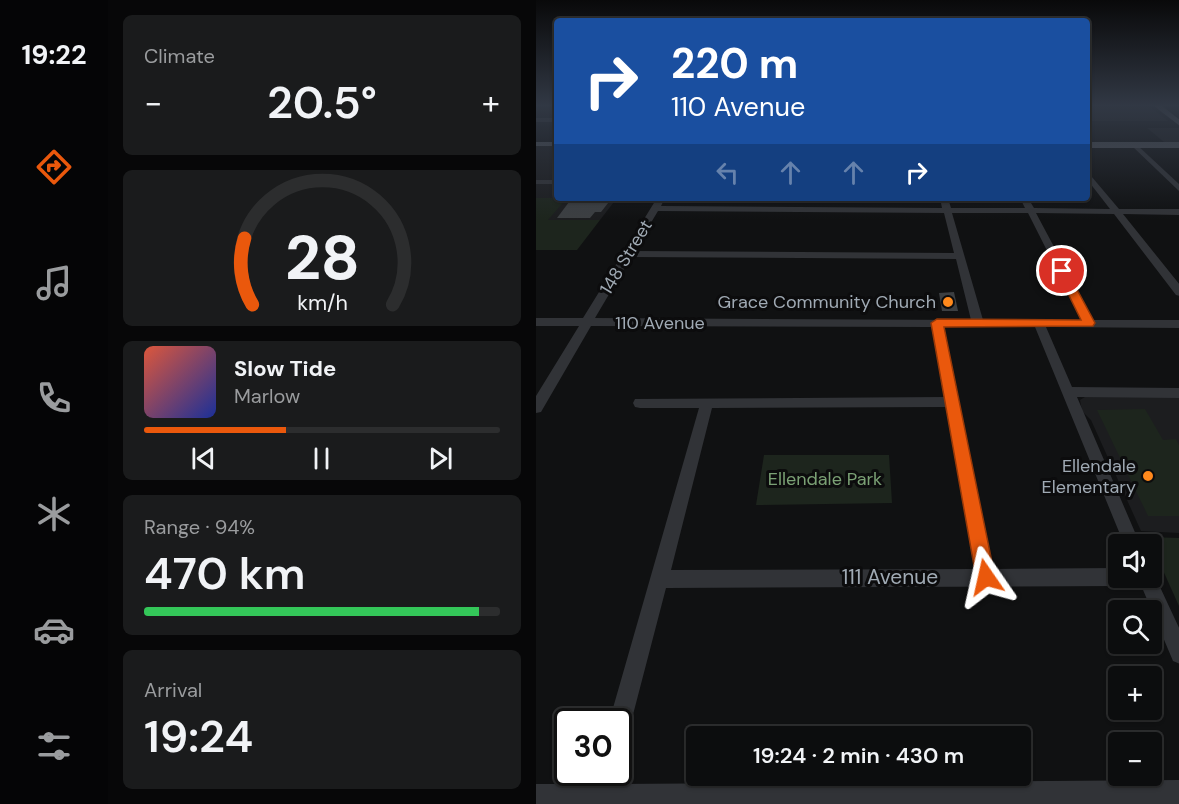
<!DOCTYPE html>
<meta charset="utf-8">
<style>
body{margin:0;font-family:"DM Sans",sans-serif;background:#1a1b1c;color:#f1f3f6;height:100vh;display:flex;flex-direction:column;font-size:22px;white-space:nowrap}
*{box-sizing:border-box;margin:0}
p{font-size:20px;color:#9a9c9e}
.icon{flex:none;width:33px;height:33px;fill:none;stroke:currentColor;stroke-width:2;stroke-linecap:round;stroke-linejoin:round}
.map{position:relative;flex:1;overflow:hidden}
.side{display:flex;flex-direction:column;gap:15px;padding:15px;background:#070708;width:428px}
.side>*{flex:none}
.top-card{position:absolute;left:18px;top:18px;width:536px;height:183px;border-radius:6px;box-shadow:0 2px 4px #0004,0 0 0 2px #2c2d2e;background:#1a4fa0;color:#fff;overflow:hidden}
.tools{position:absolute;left:572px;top:534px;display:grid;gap:12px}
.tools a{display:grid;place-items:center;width:54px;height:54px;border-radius:6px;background:#0c0d0e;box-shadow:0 2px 4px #0004,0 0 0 2px #2c2d2e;font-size:30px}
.speed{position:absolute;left:18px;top:708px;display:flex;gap:12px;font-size:30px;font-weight:700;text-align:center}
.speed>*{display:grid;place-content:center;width:78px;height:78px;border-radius:50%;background:#0c0d0e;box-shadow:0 2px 4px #0004,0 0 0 2px #2c2d2e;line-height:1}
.speed .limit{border:3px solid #111;border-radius:9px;background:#fff;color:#111}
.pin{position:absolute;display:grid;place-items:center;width:51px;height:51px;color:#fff;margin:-26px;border:3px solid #fff;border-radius:50%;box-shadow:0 2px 6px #0007}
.me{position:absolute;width:66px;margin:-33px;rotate:349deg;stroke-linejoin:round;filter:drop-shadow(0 0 4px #0008)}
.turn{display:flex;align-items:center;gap:21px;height:126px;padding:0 18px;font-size:27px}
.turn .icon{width:78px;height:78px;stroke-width:2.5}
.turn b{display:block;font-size:42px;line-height:51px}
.lanes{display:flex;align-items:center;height:57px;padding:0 18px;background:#0003;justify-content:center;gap:30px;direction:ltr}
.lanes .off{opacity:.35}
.big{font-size:45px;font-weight:600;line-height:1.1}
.side .card{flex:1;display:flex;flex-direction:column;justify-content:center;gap:9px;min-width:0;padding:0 21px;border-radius:9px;background:#1a1b1c}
.side .dial{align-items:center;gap:0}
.dial svg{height:156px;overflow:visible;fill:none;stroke:#2c2d2e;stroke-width:7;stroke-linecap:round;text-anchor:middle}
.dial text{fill:#f1f3f6;stroke:none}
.song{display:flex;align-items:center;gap:18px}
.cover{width:72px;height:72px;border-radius:9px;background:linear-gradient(135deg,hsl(10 70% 55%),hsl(230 70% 35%))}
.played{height:6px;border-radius:3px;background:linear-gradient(90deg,#ea580c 40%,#2c2d2e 40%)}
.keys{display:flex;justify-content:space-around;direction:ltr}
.heat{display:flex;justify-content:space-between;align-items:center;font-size:33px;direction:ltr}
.charge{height:9px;border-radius:4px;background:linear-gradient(90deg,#34c759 94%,#2c2d2e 0)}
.trip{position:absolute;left:150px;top:726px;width:345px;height:60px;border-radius:6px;background:#0c0d0e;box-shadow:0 2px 4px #0004,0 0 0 2px #2c2d2e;font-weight:600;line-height:60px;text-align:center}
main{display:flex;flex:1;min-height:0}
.dock{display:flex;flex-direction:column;width:108px;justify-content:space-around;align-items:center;background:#050506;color:#9a9c9e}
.dock .icon{width:42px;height:42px}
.dock .selected{color:#ea580c}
.dock b{font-size:27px;color:#f1f3f6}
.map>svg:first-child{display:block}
.built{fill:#1c1d1f}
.green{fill:#1d251d}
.building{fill:#3c3f42}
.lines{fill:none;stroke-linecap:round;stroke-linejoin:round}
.minor{fill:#313337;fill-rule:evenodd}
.major{fill:#4d5157;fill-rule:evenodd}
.route{fill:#ea580c;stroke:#983908;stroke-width:1.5}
.poi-dot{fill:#ff891c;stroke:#0c0c0d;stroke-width:2}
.labels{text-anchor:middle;stroke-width:6;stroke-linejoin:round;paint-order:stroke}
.street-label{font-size:18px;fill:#a0aab4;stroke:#0c0c0d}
.poi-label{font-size:18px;fill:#a0aab4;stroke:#0c0c0d;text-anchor:end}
.park-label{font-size:18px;fill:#7ba175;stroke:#0c0c0d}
.near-street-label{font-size:21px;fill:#a0aab4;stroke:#0c0c0d}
</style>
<main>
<nav class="dock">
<b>19:22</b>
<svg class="icon selected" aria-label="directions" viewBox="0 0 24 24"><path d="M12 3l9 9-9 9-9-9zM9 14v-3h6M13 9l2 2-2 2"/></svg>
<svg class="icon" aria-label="music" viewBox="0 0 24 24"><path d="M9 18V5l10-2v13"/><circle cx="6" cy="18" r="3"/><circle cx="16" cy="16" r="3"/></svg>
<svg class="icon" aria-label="phone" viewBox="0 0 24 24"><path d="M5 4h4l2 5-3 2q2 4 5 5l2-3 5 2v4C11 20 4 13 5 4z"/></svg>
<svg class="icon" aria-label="climate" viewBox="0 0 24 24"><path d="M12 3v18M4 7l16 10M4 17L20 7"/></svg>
<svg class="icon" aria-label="car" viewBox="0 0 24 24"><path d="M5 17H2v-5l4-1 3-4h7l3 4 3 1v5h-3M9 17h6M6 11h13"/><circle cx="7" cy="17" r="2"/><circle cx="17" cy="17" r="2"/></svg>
<svg class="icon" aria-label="filters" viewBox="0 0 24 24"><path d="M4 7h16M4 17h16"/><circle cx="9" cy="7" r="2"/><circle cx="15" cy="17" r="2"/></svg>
</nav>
<section class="side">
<div class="card"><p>Climate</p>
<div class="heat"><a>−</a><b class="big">20.5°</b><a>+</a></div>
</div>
<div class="card dial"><svg viewBox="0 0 100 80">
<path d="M14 69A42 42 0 1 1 86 69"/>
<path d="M14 69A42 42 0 0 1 10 35" stroke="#ea580c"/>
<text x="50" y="56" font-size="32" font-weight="700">28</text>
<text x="50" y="72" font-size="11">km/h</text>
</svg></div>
<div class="card">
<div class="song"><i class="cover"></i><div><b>Slow Tide</b><p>Marlow</p></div></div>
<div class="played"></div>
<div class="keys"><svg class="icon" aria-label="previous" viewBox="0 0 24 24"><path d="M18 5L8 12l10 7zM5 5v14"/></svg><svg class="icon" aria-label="pause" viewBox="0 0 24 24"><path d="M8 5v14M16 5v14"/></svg><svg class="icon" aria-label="next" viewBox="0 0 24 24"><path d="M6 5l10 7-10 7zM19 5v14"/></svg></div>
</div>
<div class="card"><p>Range · 94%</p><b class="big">470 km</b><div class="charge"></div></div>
<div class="card"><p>Arrival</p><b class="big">19:24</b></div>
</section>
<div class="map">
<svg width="644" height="804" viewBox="0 0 644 804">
<rect width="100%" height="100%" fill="#101112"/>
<!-- built -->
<g class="built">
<path d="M551,106h62l19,15h-81z"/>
<path d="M611,128h32v14h-15z"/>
<rect x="0" y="146" width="21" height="34"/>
<path d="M0,183h21v15h60l-17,22h-53l19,-22h-30z"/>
<path d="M643,396v137l-38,-2 -50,-111 -9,-9 -2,-11 5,-3z"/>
</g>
<!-- green -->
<g class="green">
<path d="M0,198h31l-19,22h52l-23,30h-41z"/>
<path d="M609,409l18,31 13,-1 3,6v71h-31l-51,-106z"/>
<path d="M228,455h125l3,48 -136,2z"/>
<path d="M612,537l31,1v68z"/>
</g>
<!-- building -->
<g class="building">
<path d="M36,198h40l-11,14h-6l-5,6h-33z"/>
<path d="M418,292l4,19h-16l-3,-18z"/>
</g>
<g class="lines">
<!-- minor -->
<g class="minor">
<rect x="0" y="118" width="21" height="4"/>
<path d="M596,144h4l44,41v7l-48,-46z"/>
<path d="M550,170l33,39h61v6l-57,-1 57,71v11l-4,-1 -62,-81 -78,-1 57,107h87v8l-134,-1 26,60 108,1v10l-103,-1 63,147h-16l-89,-217h-91l49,242 125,-1v10h9l-3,5 -6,3 -452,2 -37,142 -3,8 -8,3v-19h-9l90,-314h-59l-5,-1 -2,-4 2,-4 310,-2 -13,-70 -341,-1 -50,86 -5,1v-17l43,-70h-43v-8h47l74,-120h8l-4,8 281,2 -2,-10h8l3,10h74l-5,-10h8l6,10 76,1 -24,-31zM122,211l286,2 10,40 -320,-2zM416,213h76l54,107h-99zM95,257l325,2 15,61 -376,-2zM410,407l29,162 -304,1 41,-162z"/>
<rect x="0" y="180" width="21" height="4"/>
<path d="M615,571l2,1 27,58v34l-7,-3 -35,-83h13z"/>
<path d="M58,772h23l-2,12 565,-4v24h-644v-20h55z"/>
</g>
<!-- major -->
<g class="major">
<path d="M618,106h8l18,14v6z"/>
<rect x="0" y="142" width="21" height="4"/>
<rect x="550" y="142" width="94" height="6"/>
</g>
</g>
<!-- sky -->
<linearGradient id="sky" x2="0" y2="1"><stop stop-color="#09090a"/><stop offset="0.48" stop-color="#313844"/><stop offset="1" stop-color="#313844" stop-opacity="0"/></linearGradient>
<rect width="644" height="219" fill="url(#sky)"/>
<!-- route -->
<path class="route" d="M522,269l9,2 28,52 -2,3 -149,1 51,250 -3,7 -6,2 -7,-2 -3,-7 -45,-254 6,-4 144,1 -24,-49z"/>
<!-- markers -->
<g class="poi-dot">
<circle cx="412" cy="302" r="6"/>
<circle cx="612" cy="476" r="6"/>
</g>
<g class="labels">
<!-- street labels -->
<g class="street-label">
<text transform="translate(90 257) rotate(-59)" y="6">148 Street</text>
<text x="124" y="329">110 Avenue</text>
</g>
<!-- poi labels -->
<g class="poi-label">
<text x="400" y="308">Grace Community Church</text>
<text x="600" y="472">Ellendale<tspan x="600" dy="21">Elementary</tspan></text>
</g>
<!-- park labels -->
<g class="park-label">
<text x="289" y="485">Ellendale Park</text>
</g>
<!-- near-street labels -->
<g class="near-street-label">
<text x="354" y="584">111 Avenue</text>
</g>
</g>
</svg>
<div class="tools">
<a><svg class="icon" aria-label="sound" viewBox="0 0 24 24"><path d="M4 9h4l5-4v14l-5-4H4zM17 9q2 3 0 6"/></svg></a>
<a><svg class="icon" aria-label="search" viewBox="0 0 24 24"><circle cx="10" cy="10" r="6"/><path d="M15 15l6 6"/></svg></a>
<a>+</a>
<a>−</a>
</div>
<div class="speed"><div class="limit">30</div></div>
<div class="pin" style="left:526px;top:271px;background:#d93025"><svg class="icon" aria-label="arrive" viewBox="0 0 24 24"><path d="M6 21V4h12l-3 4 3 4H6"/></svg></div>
<svg class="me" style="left:450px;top:577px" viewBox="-20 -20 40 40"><path d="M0-17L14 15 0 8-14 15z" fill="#ea580c" stroke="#fff" stroke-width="4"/></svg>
<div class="trip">19:24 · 2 min · 430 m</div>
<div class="top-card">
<div class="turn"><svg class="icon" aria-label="right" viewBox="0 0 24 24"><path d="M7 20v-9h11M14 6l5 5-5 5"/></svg><div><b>220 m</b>110 Avenue</div></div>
<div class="lanes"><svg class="icon off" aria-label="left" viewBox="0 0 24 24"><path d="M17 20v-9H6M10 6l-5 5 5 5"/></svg><svg class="icon off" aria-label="ahead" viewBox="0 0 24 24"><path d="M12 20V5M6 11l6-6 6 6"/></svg><svg class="icon off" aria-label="ahead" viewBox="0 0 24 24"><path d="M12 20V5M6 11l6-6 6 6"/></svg><svg class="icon" aria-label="right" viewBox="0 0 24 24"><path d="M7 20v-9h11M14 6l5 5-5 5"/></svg></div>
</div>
</div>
</main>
